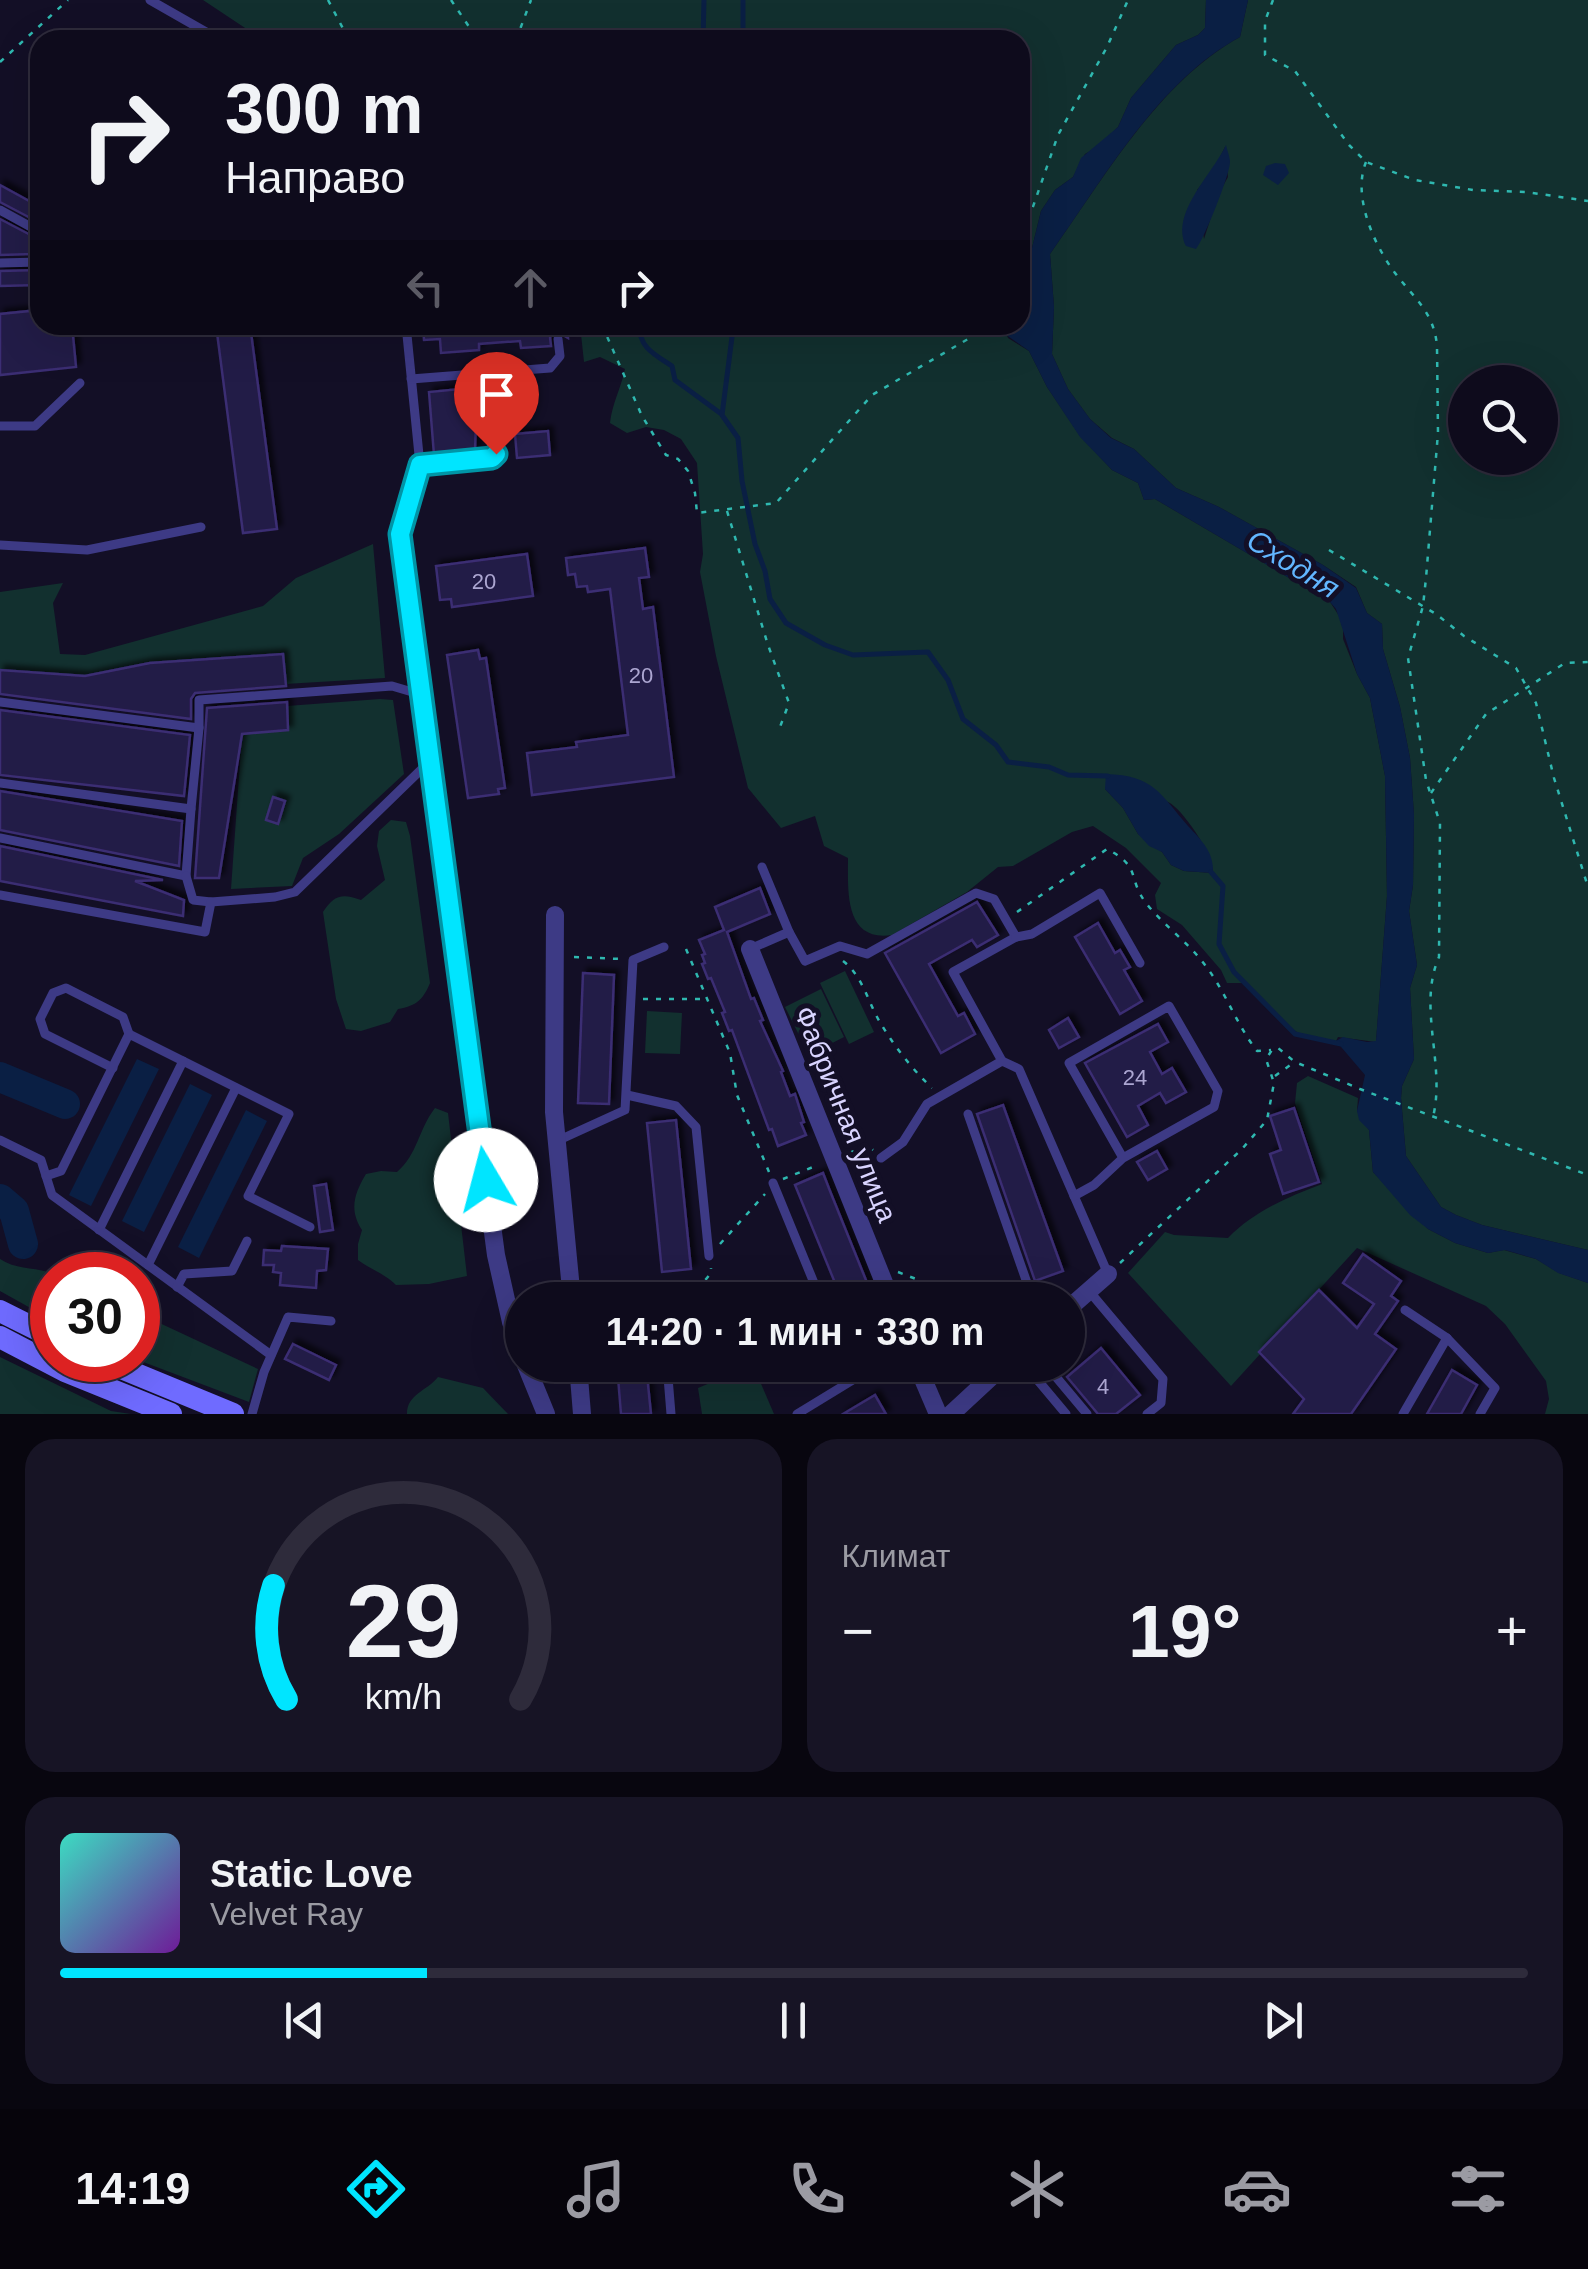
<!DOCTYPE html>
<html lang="ru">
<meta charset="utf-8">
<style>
body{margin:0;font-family:Arial,sans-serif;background:#171425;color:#f1f3f6;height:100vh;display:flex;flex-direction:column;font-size:38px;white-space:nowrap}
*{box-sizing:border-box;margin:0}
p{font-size:32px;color:#9b9ba3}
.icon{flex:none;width:55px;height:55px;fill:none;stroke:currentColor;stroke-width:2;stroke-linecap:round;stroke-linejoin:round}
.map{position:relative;height:1414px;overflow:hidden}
.sheet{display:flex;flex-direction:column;gap:25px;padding:25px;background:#08060f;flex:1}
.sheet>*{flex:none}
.guide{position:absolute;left:30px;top:30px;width:1000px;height:305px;border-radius:30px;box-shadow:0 10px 40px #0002,0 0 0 2px #2e2b3b;background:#0e0b1c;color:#f1f3f6;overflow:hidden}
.tools{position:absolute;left:1448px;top:365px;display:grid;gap:20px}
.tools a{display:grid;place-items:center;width:110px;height:110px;border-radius:50%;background:#0e0b1c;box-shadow:0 10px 40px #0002,0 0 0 2px #2e2b3b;font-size:50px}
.speed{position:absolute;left:30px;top:1252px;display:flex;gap:20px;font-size:50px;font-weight:700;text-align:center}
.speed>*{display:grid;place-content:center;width:130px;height:130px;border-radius:50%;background:#0e0b1c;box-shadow:0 10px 40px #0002,0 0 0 2px #2e2b3b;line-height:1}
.speed .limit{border:15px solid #d22;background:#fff;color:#111}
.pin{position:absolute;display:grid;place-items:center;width:85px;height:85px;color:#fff;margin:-102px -42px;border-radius:50% 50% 50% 0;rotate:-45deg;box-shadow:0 0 10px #0007}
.pin .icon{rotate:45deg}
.me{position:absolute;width:110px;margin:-55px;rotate:352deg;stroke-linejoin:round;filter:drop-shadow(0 0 8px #0008)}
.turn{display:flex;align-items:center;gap:35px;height:210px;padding:0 30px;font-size:45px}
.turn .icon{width:130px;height:130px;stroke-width:2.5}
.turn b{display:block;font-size:70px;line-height:85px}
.lanes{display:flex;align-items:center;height:95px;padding:0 30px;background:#0003;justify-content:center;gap:50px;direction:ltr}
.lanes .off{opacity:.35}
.big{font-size:75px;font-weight:800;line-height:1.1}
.sheet .widget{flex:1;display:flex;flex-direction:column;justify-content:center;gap:15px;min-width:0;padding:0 35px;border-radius:30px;background:#171425}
.sheet .dial{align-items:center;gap:0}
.dial svg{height:260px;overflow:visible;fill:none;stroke:#2e2b3b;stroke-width:7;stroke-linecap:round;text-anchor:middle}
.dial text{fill:#f1f3f6;stroke:none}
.song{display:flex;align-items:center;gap:30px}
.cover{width:120px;height:120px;border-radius:15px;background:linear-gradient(135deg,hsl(170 70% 55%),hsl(280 70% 35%))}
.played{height:10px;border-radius:5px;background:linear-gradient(90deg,#00e5ff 25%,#2e2b3b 25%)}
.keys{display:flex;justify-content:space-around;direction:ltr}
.heat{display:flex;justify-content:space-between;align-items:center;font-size:55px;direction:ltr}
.sheet .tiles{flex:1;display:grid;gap:25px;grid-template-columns:1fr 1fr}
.widget:last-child{grid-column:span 2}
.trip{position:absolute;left:505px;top:1282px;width:580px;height:100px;border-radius:50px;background:#0e0b1c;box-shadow:0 10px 40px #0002,0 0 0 2px #2e2b3b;font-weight:800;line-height:100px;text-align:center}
.tab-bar{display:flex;height:160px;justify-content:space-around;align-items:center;background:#06040b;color:#9b9ba3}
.tab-bar .icon{width:70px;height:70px}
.tab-bar .current{color:#00e5ff}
.tab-bar b{font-size:45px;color:#f1f3f6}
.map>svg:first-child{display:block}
.green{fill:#12302f;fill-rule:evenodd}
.water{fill:#0a1f44}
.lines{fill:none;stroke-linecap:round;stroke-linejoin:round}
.stream{stroke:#0a1f44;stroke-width:5}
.river{stroke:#0a1f44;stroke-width:30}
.building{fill:#241b47;stroke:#3b2d73;stroke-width:2.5;filter:url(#shadow)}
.path{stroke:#2fb8b0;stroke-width:2.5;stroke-dasharray:5 8;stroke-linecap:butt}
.lane{stroke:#3d3a85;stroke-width:9}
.street{stroke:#3d3a85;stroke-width:18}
.secondary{stroke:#6f6bff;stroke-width:22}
.route-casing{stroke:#0095a6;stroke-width:25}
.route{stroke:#00e5ff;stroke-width:18}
.labels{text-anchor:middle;stroke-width:10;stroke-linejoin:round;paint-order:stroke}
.number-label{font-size:22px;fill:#aca6d1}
.street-label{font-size:28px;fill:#d9d4ff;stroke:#130f26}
.water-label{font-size:30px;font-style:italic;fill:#62b6ff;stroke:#130f26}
</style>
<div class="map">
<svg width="1588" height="1414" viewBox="0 0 1588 1414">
<defs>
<filter id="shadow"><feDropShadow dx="4.5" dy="-4.5" stdDeviation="2.5" flood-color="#0009"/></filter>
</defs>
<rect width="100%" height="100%" fill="#130f26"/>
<!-- green -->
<g class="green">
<path d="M203,0h1003l-1,28 -7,7 -22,10 -45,53 -13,29 -19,19 -14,8 -12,23 -18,13 -14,21 -9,37v17l-12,32v-257h-757z"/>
<path d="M1248,0h340v1250l-106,-25 -26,-10 -15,-8 -35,-51 -5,-58 1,-12 12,-27 -4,-71 7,-23 -8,-54 4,-26 1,-70 -4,-57 -10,-51 -17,-58 -1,-25 -15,-11 -11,-26 -33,-22 -104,-58 -43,-19 -42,-39 -22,-11 -22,-19 -22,-30 -16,-35 2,-47 -4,-53c53,-74 108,-172 190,-217zM1225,147l3,30 -10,18 -14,44 -7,-49 17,-21zM1465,382h75v76h-75z"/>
<path d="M580,325h423l5,13 21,13 18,36 33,49 32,34 26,13 6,17 11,-1 175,103 13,20v17l14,35 13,24 15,78 2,120 -11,146 -38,-5 -2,4c-51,-1 -58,-29 -92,-58h-17l-6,-13 -39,-45 -25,-16 -2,-14 6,-12 -35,-35 -33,-22 -21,6 -59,34 -15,1 -31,25 -75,43c-48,7 -44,-44 -44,-77l-24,-12 -9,-30 -34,12 -33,-40 -32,-132 -16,-84 3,-18 -6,-91 -16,-24 -17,-9 -18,-3 -19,6 -17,-10c2,-19 11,-35 15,-54l-25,-12 -16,5zM1105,789c20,4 44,6 63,13 14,6 46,53 45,71l-29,-2 -13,-6 -9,-13 -24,-18 -15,-26z"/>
<path d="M373,544l12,134 -100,6 -3,-30 -132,9 -65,13 -85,-6v-78l63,-9 -10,20 7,51 25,1 178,-49 33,-28z"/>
<path d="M380,699l13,1 11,74 -65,60 -36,24 -11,28 -61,3 11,-155 46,-4 -1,-24z"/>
<path d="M391,820l15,2 4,14 20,147c-7,17 -14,23 -32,26l-8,13 -29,9 -15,-2 -10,-30 -13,-87c11,-17 19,-19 38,-12l24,-20 -8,-34 2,-15z"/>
<path d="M845,971l29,61 -25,12 -29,-61z"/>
<path d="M821,989l23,48 -35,18 -24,-48z"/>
<path d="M647,1011l35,2 -2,41 -35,-1z"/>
<path d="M1308,1076l50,22 -1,13 12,19 4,42 55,57 27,14 33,10 16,-3 32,9 23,14 29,10v131h-43l4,-15 -3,-18 -41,-57 -19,-18 -129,-58 -126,138 -103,-113 37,-41 9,3 54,3c26,-27 60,-41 94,-54l-27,-81 2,-20z"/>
<path d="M435,1108l13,5 19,163 -38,8 -33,1c-12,-12 -25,-15 -38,-25v-16l4,-14c-13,-20 -8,-36 4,-56l15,-3 16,1c21,-18 21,-42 38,-64z"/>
<path d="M0,1259c18,12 36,7 56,16h-4v45l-52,-29z"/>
<path d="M138,1313l120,56 -9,33 -111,-42z"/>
<path d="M0,1357l111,54 20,3h-131z"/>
<path d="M753,1365l21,49h-72l-4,-26z"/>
<path d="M438,1377l45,11 25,26h-101c0,-20 20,-23 31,-37z"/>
</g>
<!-- water -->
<g class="water">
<path d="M1206,0h42l-8,37c-82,44 -137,143 -190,217l4,53 -2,47 16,35 22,30 21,19 23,11 42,39 43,19 104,58 33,23 11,25 15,11 1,25 17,58 10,51 4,57 -1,70 -4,26 8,54 -7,23 4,71 -12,27 -1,12 5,58 35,51 15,8 26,10 106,25v33l-30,-10 -22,-14 -31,-9 -17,3 -33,-10 -27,-14 -18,-14 -37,-43 -4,-42 -10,-10 -2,-9 8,-36 -29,-34 7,-4 24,5 9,-1 11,-145 -2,-120 -15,-78 -13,-24 -21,-65 -6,-7 -175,-103 -11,1 -6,-17 -26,-13 -32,-33 -33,-50 -18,-36 -24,-17 -2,-9h17v-28l12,-32v-17l9,-37 14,-21 18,-13 8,-19 37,-31 13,-29 45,-53 22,-10 7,-7z"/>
<path d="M1226,145c1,5 4,12 4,17 0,12 -26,78 -34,87l-10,-3c-16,-33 26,-71 40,-101z"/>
<path d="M1275,163l10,1 4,9 -11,12 -15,-10 3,-9z"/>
<path d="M1106,774c48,1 55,21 82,52 14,15 26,26 25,47l-29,-2 -13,-6 -9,-13 -13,-6 -11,-12 -15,-26 -18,-19z"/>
<path d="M137,1059l22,10 -68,137 -22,-11z"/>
<path d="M190,1084l22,11 -68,137 -22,-11z"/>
<path d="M246,1110l21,11 -68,137 -21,-11z"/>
</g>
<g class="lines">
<!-- stream -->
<g class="stream">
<path d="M743,0v40"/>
<path d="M703,40l1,-40"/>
<path d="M640,325c-2,22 15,30 32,41l3,14 45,33"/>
<path d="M730,325l2,12 -10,78 16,23 4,43 13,63 10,27 5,28 16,24 39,22 28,10 75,-3 20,28 15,39 33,26 12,17 41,5 19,8 40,1"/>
<path d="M1211,872l12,14 -4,58 15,28 61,62 46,10"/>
</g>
<!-- river -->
<g class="river">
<path d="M0,1077l65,27"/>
<path d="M0,1199l14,12 9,33"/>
</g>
</g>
<!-- building -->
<g class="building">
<path d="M0,185l40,22v16l-40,-21z"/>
<path d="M0,219l40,21 -6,14 -34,1z"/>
<path d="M40,270v15l-40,1v-15z"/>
<path d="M40,310v15h32l4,42 -76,8v-61z"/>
<path d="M216,325h34l27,204 -34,4z"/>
<path d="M423,325h144l1,13 -12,-7 -6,6 1,9 -30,2 -1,-7 -41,3v6l-38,3 -1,-14 -16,1z"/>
<path d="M470,388l6,32 -1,31 -41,4 -5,-63z"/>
<path d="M548,431l2,24 -33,3 -2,-24z"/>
<path d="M645,548l4,29 -10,1 4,31 10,-2 21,170 -142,18 -5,-42 50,-6 -1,-5 52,-7 -18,-146 -22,3 -1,-6 -10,1 -2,-13 -7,1 -2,-17z"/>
<path d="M527,554l6,42 -81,11 -1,-8 -11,1 -4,-34z"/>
<path d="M478,650l2,9 6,-1 19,130 -7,1 1,5 -31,4 -21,-143z"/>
<path d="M283,654l3,32 -91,7 -4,6v20l-191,-25v-24l85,6 65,-13z"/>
<path d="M287,702l1,28 -46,4 -23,144h-24l12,-170z"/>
<path d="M0,710l190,25 -6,61 -184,-21z"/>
<path d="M0,791l182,30 -3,45 -179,-36z"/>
<path d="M273,797l12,4 -7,23 -12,-4z"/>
<path d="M0,846l163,34 -28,1 49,19 -1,16 -183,-35z"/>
<path d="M760,888l10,26 -43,18 24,67 3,-1 9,22 -3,1 23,50 -2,1 9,24 5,-2 9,28 -3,1 5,12 -28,11 -6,-17 -3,1 -37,-100 -3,1 -7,-18 3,-1 -14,-34 -3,1 -6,-15 3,-1 -3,-8 3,-1 -6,-14 25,-10 -9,-23z"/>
<path d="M977,902l21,33 -21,12 -5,-7 -43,24 29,52 6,-3 11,21 -34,19 -56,-100z"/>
<path d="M1098,923l17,30 5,-3 10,17 -6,3 18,31 -22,13 -45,-77z"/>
<path d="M583,973l31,2 -5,129 -31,-1z"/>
<path d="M1068,1018l11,19 -20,11 -10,-18z"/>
<path d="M1158,1024l10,18 -18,10 12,22 10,-6 14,24 -20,11 -6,-10 -22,13 10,19 -21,12 -42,-74z"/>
<path d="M1003,1105l60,166 -28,10 -58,-167z"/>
<path d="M1294,1108l25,74 -36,12 -13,-40 11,-4 -11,-34z"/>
<path d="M676,1120l15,149 -29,3 -15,-149z"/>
<path d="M1157,1151l10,18 -19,11 -11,-18z"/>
<path d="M823,1173l7,18 44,109h-32l-47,-115z"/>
<path d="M326,1184l7,46 -13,2 -6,-46z"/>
<path d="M282,1246l46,3 -2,21 -9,1 -1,17 -36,-3 1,-12 -8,-1 1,-7h-11l1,-15 17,1z"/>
<path d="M1363,1254l38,27 -10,15 7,5 -23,33 21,15 -45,65h-58l11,-15 -45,-47 60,-62 38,38 17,-24 -31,-21z"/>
<path d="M293,1344l43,21 -7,15 -44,-21z"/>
<path d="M1101,1348l39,47 -24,19h-18l-31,-37z"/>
<path d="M617,1365h29l5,49h-30z"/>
<path d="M1452,1370l25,15 -16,29h-34z"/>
<path d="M875,1395l11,19h-43z"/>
</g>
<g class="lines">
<!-- path -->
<g class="path">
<path d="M328,0l21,40"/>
<path d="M451,0l27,40"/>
<path d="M1273,0l-8,21v34l30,16 54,74 17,17 49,18 58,10 53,2 62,9"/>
<path d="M516,40l15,-40"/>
<path d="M0,62l68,-62"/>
<path d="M1366,162c-14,34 8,83 29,111 19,25 39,39 42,73l1,87 -12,145 -3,28 -15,52 18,122 14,43 -1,134c-22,50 7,108 -6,160"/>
<path d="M1020,244l38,-109 49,-88 21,-47"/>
<path d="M602,325l40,91 24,39 12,4 10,12 7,22 2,20 79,-10 96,-108 120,-70"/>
<path d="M727,511l41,134 21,58 -9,24"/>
<path d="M1329,550l107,64 28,22 52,32 20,35 18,75 34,109"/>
<path d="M1431,793l55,-79 79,-51 23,-1"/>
<path d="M1017,912l90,-63c35,18 20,29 39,54 17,22 42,39 59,62 21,27 31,59 52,86l14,-1"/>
<path d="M686,949l44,104 7,42 32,77"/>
<path d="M574,957l47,2"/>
<path d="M843,961c20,15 25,42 38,63 14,23 31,45 51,64"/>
<path d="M643,999h62"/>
<path d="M1275,1076l18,-13"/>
<path d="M849,1153l19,-7 5,4"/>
<path d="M783,1179l35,-14"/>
<path d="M720,1244l45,-50"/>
<path d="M1120,1263l122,-114 25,-29 7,-37 -8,-24 6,-9 6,-2 17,14 65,27 228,86"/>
<path d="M898,1272l36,14 20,14"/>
<path d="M689,1300l22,-27v-5"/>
</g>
<!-- lane -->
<g class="lane">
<path d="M150,0l70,40"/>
<path d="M0,210l40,22"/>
<path d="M0,263l40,-1"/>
<path d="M406,325l14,140 75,-8 -6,-84"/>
<path d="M411,379l139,-11 10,-12 -2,-17"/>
<path d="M0,426h35l45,-43"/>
<path d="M400,534l20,-69"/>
<path d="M0,545l87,5 114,-23"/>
<path d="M0,702l199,26 -8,81 -191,-26"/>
<path d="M199,728v-28l193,-14 27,8"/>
<path d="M0,838l186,38 5,-67"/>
<path d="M186,876l7,24 18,2"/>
<path d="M0,895l205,37 6,-30 64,-5 20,-5 134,-130"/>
<path d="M789,932l16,29 35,-15 27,8 109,-61 18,6 22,38 -63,35 49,89"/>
<path d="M1016,937l16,-3 68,-41 40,70"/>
<path d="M750,949l39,-17 -27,-65"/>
<path d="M113,1068l-68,-34 -5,-15 13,-26 13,-5 57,29 6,17"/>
<path d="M627,1095l49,11 20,21 13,129"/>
<path d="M968,1114l65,186"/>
<path d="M0,1140l41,20 11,35 219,160"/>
<path d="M557,1141l68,-31 8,-150 31,-13"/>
<path d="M881,1158l22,-16 24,-38 75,-43 17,8 89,205"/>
<path d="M46,1176l15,-5 68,-137 160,80 -41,82 62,31"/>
<path d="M773,1183l48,117"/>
<path d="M1074,1196l20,-11 29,-27 91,-51 4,-16 -49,-85 -100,57 54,95"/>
<path d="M99,1230l84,-169"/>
<path d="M148,1265l88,-177"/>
<path d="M177,1287l7,-13 48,-3 15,-30"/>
<path d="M1089,1291l74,88 -2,24 -14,11"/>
<path d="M1447,1338l48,50 -15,26"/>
<path d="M667,1365l4,49"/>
<path d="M1025,1365l41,49"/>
<path d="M1046,1365l41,49"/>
<path d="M819,1376l22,-11"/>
<path d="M252,1414l12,-42 24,-55 43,4"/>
<path d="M797,1414l64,-39 41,-10"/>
<path d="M1403,1414l44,-76 -42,-28"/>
</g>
<!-- street -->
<g class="street">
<path d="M400,534l96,721 15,67 11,32"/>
<path d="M555,915l-1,197 18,188"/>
<path d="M750,949l141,351"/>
<path d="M1068,1309l40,-35"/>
<path d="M526,1365l20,49"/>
<path d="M578,1365l4,49"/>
<path d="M917,1365l21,49"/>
<path d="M951,1414l53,-49"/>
</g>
<!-- secondary -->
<g class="secondary">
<path d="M0,1311l52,26"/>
<path d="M0,1337l65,34 106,43"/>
<path d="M102,1360l131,54"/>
</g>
</g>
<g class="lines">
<!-- route casing -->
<g class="route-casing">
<path id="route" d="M486,1180l-86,-646 20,-69 72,-7 4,-4"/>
</g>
<!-- route -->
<use href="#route" class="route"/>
</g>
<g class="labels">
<!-- number labels -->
<g class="number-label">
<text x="484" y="589">20</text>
<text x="641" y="683">20</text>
<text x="1135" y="1085">24</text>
<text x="1103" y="1394">4</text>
</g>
<!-- street labels -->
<g class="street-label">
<text transform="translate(846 1114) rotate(68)" y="10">Фабричная улица</text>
</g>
<!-- water labels -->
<g class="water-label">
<text transform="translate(1293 564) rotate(32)" y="10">Сходня</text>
</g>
</g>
</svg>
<div class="tools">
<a><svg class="icon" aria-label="search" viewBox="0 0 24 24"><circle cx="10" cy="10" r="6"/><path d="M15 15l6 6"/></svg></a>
</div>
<div class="speed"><div class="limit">30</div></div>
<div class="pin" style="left:496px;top:454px;background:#d93025"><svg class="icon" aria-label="arrive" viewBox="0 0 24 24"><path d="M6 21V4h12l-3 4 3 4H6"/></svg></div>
<svg class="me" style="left:486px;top:1180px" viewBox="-20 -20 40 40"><circle r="19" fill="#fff"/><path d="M0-13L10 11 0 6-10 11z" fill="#00e5ff"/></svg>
<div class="trip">14:20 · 1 мин · 330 m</div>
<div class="guide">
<div class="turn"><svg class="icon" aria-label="right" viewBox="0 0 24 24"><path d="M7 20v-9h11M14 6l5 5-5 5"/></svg><div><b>300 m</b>Направо</div></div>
<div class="lanes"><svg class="icon off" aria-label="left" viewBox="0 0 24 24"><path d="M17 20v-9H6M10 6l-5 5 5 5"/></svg><svg class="icon off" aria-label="ahead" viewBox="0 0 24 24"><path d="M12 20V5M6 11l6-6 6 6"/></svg><svg class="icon" aria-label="right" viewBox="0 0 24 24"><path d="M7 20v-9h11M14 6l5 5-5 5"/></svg></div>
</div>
</div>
<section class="sheet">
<div class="tiles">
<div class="widget dial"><svg viewBox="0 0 100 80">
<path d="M14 69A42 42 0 1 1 86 69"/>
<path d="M14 69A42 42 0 0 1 10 34" stroke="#00e5ff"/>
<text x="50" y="56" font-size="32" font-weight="700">29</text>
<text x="50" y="72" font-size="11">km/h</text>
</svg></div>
<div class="widget"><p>Климат</p>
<div class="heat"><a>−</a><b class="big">19°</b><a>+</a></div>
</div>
<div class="widget">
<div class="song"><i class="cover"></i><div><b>Static Love</b><p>Velvet Ray</p></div></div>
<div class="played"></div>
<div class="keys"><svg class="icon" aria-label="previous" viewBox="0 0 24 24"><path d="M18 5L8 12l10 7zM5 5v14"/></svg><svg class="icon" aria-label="pause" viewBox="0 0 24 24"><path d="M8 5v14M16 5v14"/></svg><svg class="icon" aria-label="next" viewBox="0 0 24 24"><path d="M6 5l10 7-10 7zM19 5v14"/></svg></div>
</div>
</div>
</section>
<nav class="tab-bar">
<b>14:19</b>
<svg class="icon current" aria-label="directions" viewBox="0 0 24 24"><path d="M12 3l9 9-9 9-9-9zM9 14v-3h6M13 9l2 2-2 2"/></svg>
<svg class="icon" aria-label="music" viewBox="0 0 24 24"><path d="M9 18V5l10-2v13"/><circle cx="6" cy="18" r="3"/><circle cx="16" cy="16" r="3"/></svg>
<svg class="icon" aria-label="phone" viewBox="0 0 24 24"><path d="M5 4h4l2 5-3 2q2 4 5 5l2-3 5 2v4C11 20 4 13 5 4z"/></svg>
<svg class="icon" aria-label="climate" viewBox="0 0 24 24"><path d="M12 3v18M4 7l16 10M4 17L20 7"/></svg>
<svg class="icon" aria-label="car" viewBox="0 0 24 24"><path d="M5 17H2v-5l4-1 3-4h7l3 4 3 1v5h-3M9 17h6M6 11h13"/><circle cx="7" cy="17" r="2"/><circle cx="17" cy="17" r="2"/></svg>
<svg class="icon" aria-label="filters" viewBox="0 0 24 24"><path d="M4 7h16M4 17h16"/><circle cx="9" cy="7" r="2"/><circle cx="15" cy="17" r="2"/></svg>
</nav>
